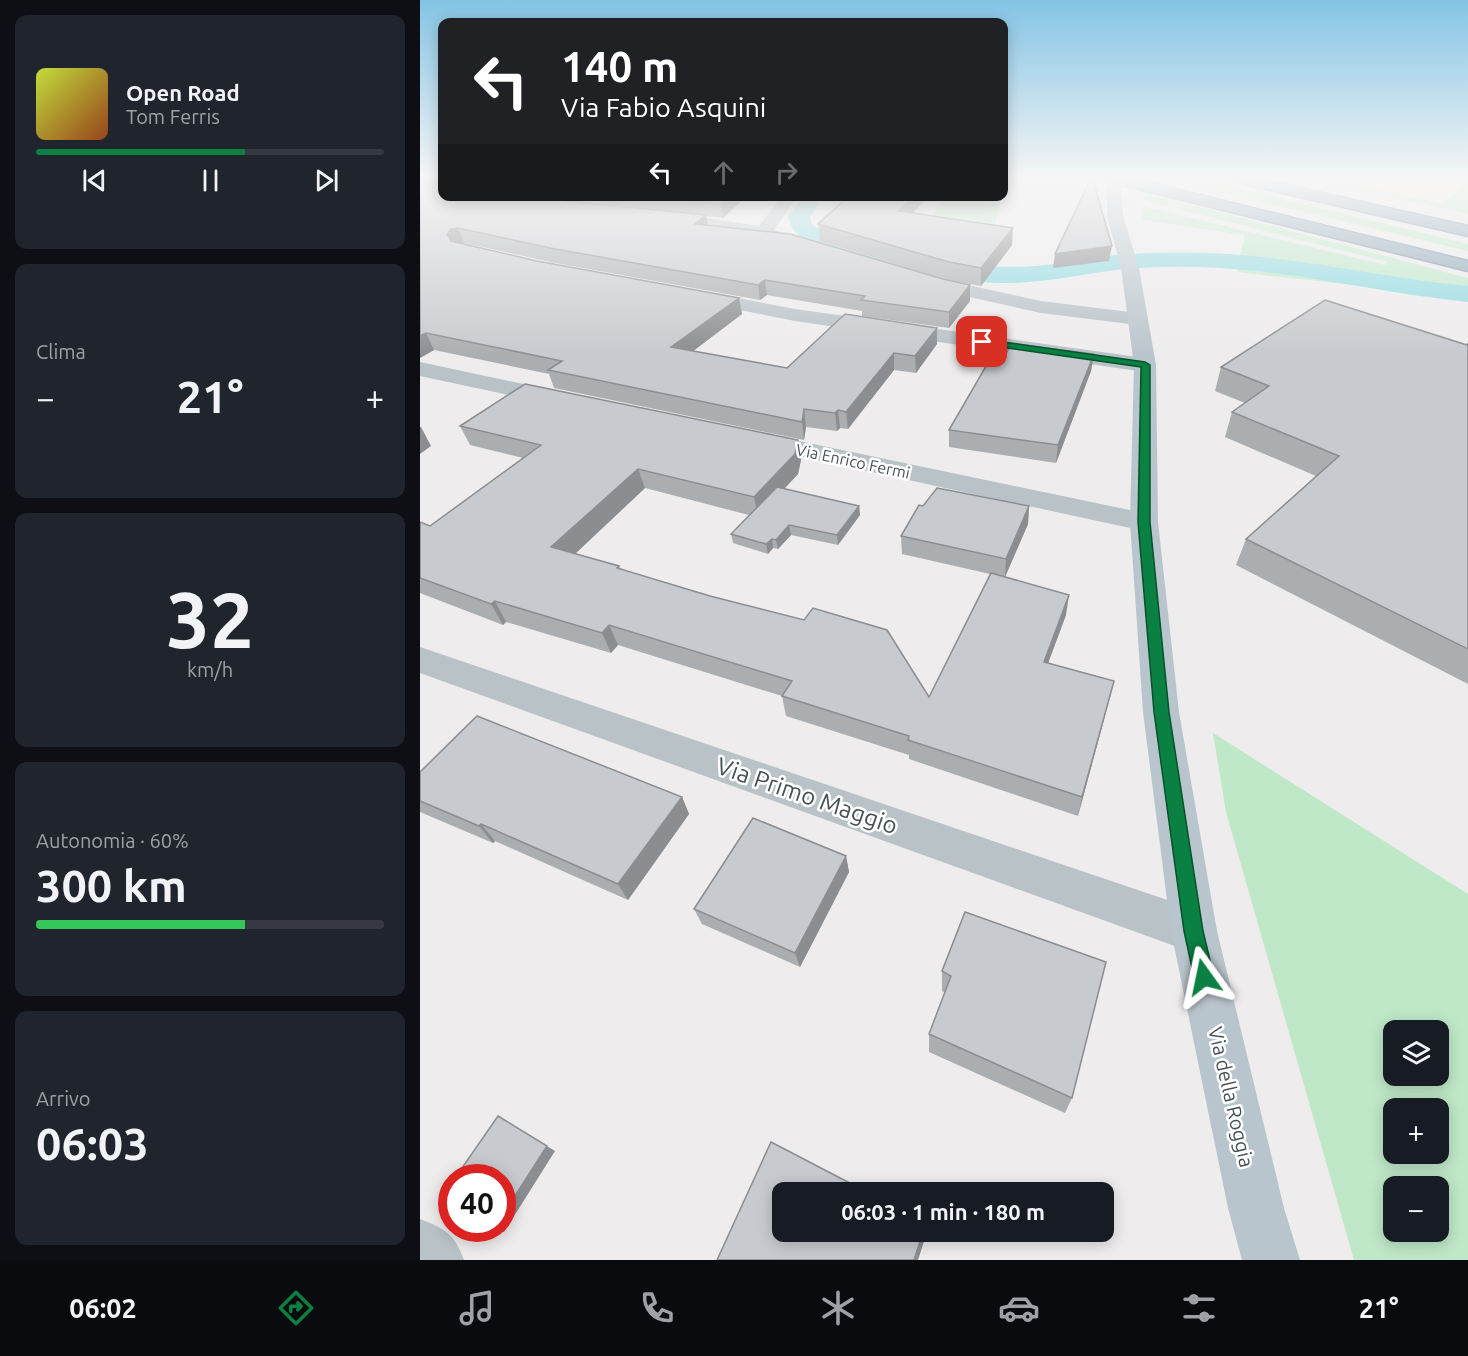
<!DOCTYPE html>
<html lang="it">
<meta charset="utf-8">
<style>
body{margin:0;font-family:Ubuntu,sans-serif;background:#20242c;color:#f1f3f6;height:100vh;display:flex;flex-direction:column;font-size:22px;white-space:nowrap}
*{box-sizing:border-box;margin:0}
p{font-size:20px;color:#9ea1a6}
.icon{flex:none;width:33px;height:33px;fill:none;stroke:currentColor;stroke-width:2;stroke-linecap:round;stroke-linejoin:round}
.map{position:relative;flex:1;overflow:hidden}
.sheet{display:flex;flex-direction:column;gap:15px;padding:15px;background:#0d0f14;width:420px}
.sheet>*{flex:none}
.guide{position:absolute;left:18px;top:18px;width:570px;height:183px;border-radius:12px;box-shadow:0 3px 15px #0003;background:#202124;color:#fff;overflow:hidden}
.fabs{position:absolute;left:963px;top:1020px;display:grid;gap:12px}
.fabs a{display:grid;place-items:center;width:66px;height:66px;border-radius:12px;background:#171b24;box-shadow:0 3px 15px #0003;font-size:30px}
.speed{position:absolute;left:18px;top:1164px;display:flex;gap:12px;font-size:30px;font-weight:700;text-align:center}
.speed>*{display:grid;place-content:center;width:78px;height:78px;border-radius:50%;background:#171b24;box-shadow:0 3px 15px #0003;line-height:1}
.speed .limit{border:9px solid #d22;background:#fff;color:#111}
.pin{position:absolute;display:grid;place-items:center;width:51px;height:51px;color:#fff;margin:-26px;border-radius:12px;box-shadow:0 3px 9px #0006}
.me{position:absolute;width:66px;margin:-33px;rotate:348deg;stroke-linejoin:round;filter:drop-shadow(0 0 4px #0008)}
.turn{display:flex;align-items:center;gap:21px;height:126px;padding:0 24px;font-size:27px}
.turn .icon{width:78px;height:78px;stroke-width:2.5}
.turn b{display:block;font-size:42px;line-height:51px}
.lanes{display:flex;align-items:center;height:57px;padding:0 24px;background:#0003;justify-content:center;gap:30px;direction:ltr}
.lanes .off{opacity:.35}
.big{font-size:45px;font-weight:700;line-height:1.1}
.sheet .card{flex:1;display:flex;flex-direction:column;justify-content:center;gap:9px;min-width:0;padding:0 21px;border-radius:12px;background:#20242c}
.sheet .dial{align-items:center;gap:0}
.dial b{font-size:78px;line-height:1}
.song{display:flex;align-items:center;gap:18px}
.cover{width:72px;height:72px;border-radius:9px;background:linear-gradient(135deg,hsl(70 70% 55%),hsl(20 70% 35%))}
.played{height:6px;border-radius:3px;background:linear-gradient(90deg,#0b8043 60%,#363941 60%)}
.keys{display:flex;justify-content:space-around;direction:ltr}
.heat{display:flex;justify-content:space-between;align-items:center;font-size:33px;direction:ltr}
.charge{height:9px;border-radius:4px;background:linear-gradient(90deg,#34c759 60%,#363941 0)}
.trip{position:absolute;left:352px;top:1182px;width:342px;height:60px;border-radius:12px;background:#171b24;box-shadow:0 3px 15px #0003;font-weight:700;line-height:60px;text-align:center}
.dock{display:flex;height:96px;justify-content:space-around;align-items:center;background:#090b0e;color:#9ea1a6}
.dock .icon{width:42px;height:42px}
.dock .on{color:#0b8043}
.dock b{font-size:27px;color:#f1f3f6}
main{display:flex;flex:1;min-height:0}
.map>svg:first-child{display:block}
.commercial{fill:#f9f0e5}
.green{fill:#bee8c8;fill-rule:evenodd}
.lines{fill:none;stroke-linecap:round;stroke-linejoin:round}
.canal{fill:#8fdbe1;fill-rule:evenodd}
.highway-casing{stroke:#7490a1;stroke-width:3}
.street{fill:#b8c2c7;fill-rule:evenodd}
.secondary{fill:#b9c5cc;fill-rule:evenodd}
.highway{fill:#88a5b6;fill-rule:evenodd}
.wall{fill:#abaeb1;fill-rule:evenodd}
.shaded-wall{fill:#8b8d90}
.building{fill:#c7cace;stroke:#8b8d90;stroke-width:1.5}
.route{fill:#0b8043;stroke:#07532c;stroke-width:1.5}
.labels{text-anchor:middle;stroke-width:5;stroke-linejoin:round;paint-order:stroke}
.far-street-label{font-size:16px;fill:#465157;stroke:#fff}
.street-label{font-size:20px;fill:#465157;stroke:#fff}
.near-street-label{font-size:24px;fill:#465157;stroke:#fff}
</style>
<main>
<section class="sheet">
<div class="card">
<div class="song"><i class="cover"></i><div><b>Open Road</b><p>Tom Ferris</p></div></div>
<div class="played"></div>
<div class="keys"><svg class="icon" aria-label="previous" viewBox="0 0 24 24"><path d="M18 5L8 12l10 7zM5 5v14"/></svg><svg class="icon" aria-label="pause" viewBox="0 0 24 24"><path d="M8 5v14M16 5v14"/></svg><svg class="icon" aria-label="next" viewBox="0 0 24 24"><path d="M6 5l10 7-10 7zM19 5v14"/></svg></div>
</div>
<div class="card"><p>Clima</p>
<div class="heat"><a>−</a><b class="big">21°</b><a>+</a></div>
</div>
<div class="card dial"><b>32</b><p>km/h</p></div>
<div class="card"><p>Autonomia · 60%</p><b class="big">300 km</b><div class="charge"></div></div>
<div class="card"><p>Arrivo</p><b class="big">06:03</b></div>
</section>
<div class="map">
<svg width="1048" height="1260" viewBox="0 0 1048 1260">
<rect width="100%" height="100%" fill="#eeecec"/>
<!-- commercial -->
<path class="commercial" d="M910,180h138v2l-26,22z"/>
<!-- green -->
<g class="green">
<path d="M749,180h35l264,64v7z"/>
<path d="M894,180h16l112,24 26,-22v32z"/>
<path d="M724,192l324,86v20l-231,-26 8,-37 -102,-15 -1,-14 243,59 3,-3 -245,-62z"/>
<path d="M524,197h58l-10,37 -68,-7z"/>
<path d="M793,733l255,161v366h-114l-128,-448zM974,1030h44v46h-44zM974,1108h44v46h-44zM974,1186h44v46h-44z"/>
</g>
<g class="lines">
<!-- canal -->
<path class="canal" d="M383,196h21l-14,20 2,9 9,5c62,21 125,38 191,37 35,0 69,-8 104,-12 31,-3 63,-3 95,-2 86,3 171,25 257,33v16c-83,-8 -164,-29 -247,-34 -35,-2 -70,-2 -104,2 -35,4 -69,12 -104,13 -57,1 -114,-13 -169,-30 -24,-8 -50,-9 -56,-37z"/>
<!-- highway casing -->
<g class="highway-casing">
<g id="highway">
<path d="M693,180h26l329,81v10l-353,-88z"/>
<path d="M817,180h27l204,46v10l-224,-52z"/>
</g>
</g>
<!-- street -->
<g class="street">
<path d="M362,196h16l-24,34 35,10 3,4 -3,4 -6,1 -41,-12 -99,-16 -8,-5 8,-5 96,15z"/>
<path d="M507,276l114,25 97,12 7,2 3,4 -3,4 -7,2 -97,-12 -121,-27 -2,-4 2,-4z"/>
<path d="M276,290l99,19 350,49 8,2 3,5 -3,5 -8,2 -350,-51 -106,-21 -3,-4 3,-4z"/>
<path d="M0,362l141,30 8,2 4,5 -4,5 -8,2 -141,-30z"/>
<path d="M336,432l388,81 10,3 4,6 -4,6 -10,3 -397,-86 -4,-5 4,-5z"/>
<path d="M0,647l774,262 16,6 7,16 -7,16 -16,6 -774,-280z"/>
<path d="M0,1219c26,10 34,15 44,41h-44z"/>
</g>
<!-- secondary -->
<path class="secondary" d="M692,180l7,1 2,3 2,32 16,52 17,97 2,157 21,190 38,219 67,277 16,52h-58l-14,-52 -57,-277 -28,-219 -13,-190 4,-157 -13,-97 -14,-52v-32z"/>
<!-- highway -->
<use href="#highway" class="highway"/>
</g>
<!-- wall -->
<g class="wall">
<path d="M0,180h22v16h305l-24,22 -17,-2 2,10 262,75 -21,27 -87,-12v-5l-95,-16 -7,5 -205,-37 -91,-20h-4l77,18 202,37 3,16 -49,37 94,17 150,-40v16l-21,29 -22,-3 -46,59 -8,-1 -3,3 -31,-4 -2,13 -250,-52 -5,-14 -115,-24 -14,8 16,-169 3,-1 -19,-5zM103,197l39,1 113,14z"/>
<path d="M493,213l99,32 -31,41 -32,-6 -129,-39 -2,-17z"/>
<path d="M1048,343v341l-232,-119 10,-26 70,-63 -91,-39 7,-25 13,-9 -30,-12 6,-24 246,-22z"/>
<path d="M674,354l-3,17 -35,92 -107,-16v-17z"/>
<path d="M40,426l338,14 3,20 -3,14 -14,15 75,17 1,9 -22,30 -47,-10 -13,14 -5,-1 -5,6 -35,-11 -2,-9 18,-19 -104,-27 -70,66 44,12 1,2 309,129 61,-123 -88,-20 -1,-18 22,-30h106l-1,18 -23,53 61,38 -18,48 66,18 -36,135 -169,-57v-4l-123,-39 -4,-20 -164,-51 -7,8 -105,-31 -3,3 -83,-32v-71l10,4 93,-68 -53,-13z"/>
<path d="M0,772l262,25 7,17 -61,86 -133,-59 -2,2 -73,-31z"/>
<path d="M426,856l3,16 -49,95 -98,-43 -8,-15z"/>
<path d="M545,912l107,186 -7,15 -136,-61v-18l16,-41 -3,-2v-20z"/>
</g>
<!-- shaded-wall -->
<g class="shaded-wall">
<path d="M309,196h18l-24,22 -3,-14z"/>
<path d="M493,196h16l-29,31 -1,-16z"/>
<path d="M286,215l3,14 -14,-5z"/>
<path d="M38,228l6,15 -6,1 -5,5 -6,-15 4,-5z"/>
<path d="M593,228l-1,17 -31,41v-18z"/>
<path d="M692,246l-3,15 -56,7 2,-14z"/>
<path d="M345,280l2,15 -7,5 -2,-15z"/>
<path d="M550,285v16l-21,27v-16z"/>
<path d="M319,298l3,16 -66,50 -5,-17z"/>
<path d="M517,328v16l-21,29 -1,-17z"/>
<path d="M6,333l8,17 -14,8v-22z"/>
<path d="M474,353v17l-46,59 -2,-17z"/>
<path d="M674,354l-3,17 -35,92 2,-18z"/>
<path d="M384,409l2,18 -2,13 -2,-18z"/>
<path d="M418,410l2,18 -3,3 -2,-18z"/>
<path d="M0,427h1l10,19 -11,8z"/>
<path d="M378,440l3,20 -3,14 -40,43 -4,-20z"/>
<path d="M218,469l7,19 -84,79 -10,-20z"/>
<path d="M439,506l1,9 -22,30 -1,-10z"/>
<path d="M609,506l-1,18 -23,53 1,-18z"/>
<path d="M369,525l2,10 -13,14 -2,-9z"/>
<path d="M352,539l1,9 -5,6 -2,-10z"/>
<path d="M649,595l-3,20 -25,67 3,-20z"/>
<path d="M75,601l11,21 -3,3 -12,-21z"/>
<path d="M189,625l9,20 -7,8 -9,-20z"/>
<path d="M694,681l-5,20 -31,115 4,-19z"/>
<path d="M262,797l7,17 -61,86 -10,-16z"/>
<path d="M61,824l14,17 -2,2 -14,-17z"/>
<path d="M426,856l3,16 -49,95 -5,-14z"/>
<path d="M78,1116l57,35 -51,81 -10,-3 8,-1z"/>
<path d="M503,1232h4l-9,28h-4z"/>
</g>
<!-- building -->
<g class="building">
<path d="M670,180h3l19,66 -57,8z"/>
<path d="M0,184l16,5 6,-2v9h76l188,19 -11,9 95,10 153,45 27,6 -21,27 -88,-12 4,-4 -100,-16 -7,5 -208,-37 -92,-20 -7,1 -4,5 4,7 86,20 202,37 -68,49 116,21 58,-54 92,14 -22,28 -21,-3 -48,59 -8,-2 -3,3 -31,-4 -2,13 -254,-52 14,-9 -136,-28 -6,3z"/>
<path d="M238,196h71l-9,8z"/>
<path d="M429,196h64l-14,15 114,17 -32,40 -32,-6 -131,-38z"/>
<path d="M905,300l142,45 1,-2v306l-222,-110 93,-83 -107,-44 37,-26 -48,-19z"/>
<path d="M595,344l79,10 -36,91 -109,-15 44,-76 12,2 4,-8h5z"/>
<path d="M105,384l273,56 -3,14 -41,43 -116,-28 -87,78 68,19 -2,2 93,28 94,24 9,-12 74,22 42,67 62,-124 78,22 -25,67 70,19 -32,116 -174,-57 1,-4 -127,-40 10,-15 -183,-56 -7,8 -107,-32 -4,3 -71,-26v-56l10,4 111,-81 -81,-19z"/>
<path d="M357,487l82,19 -22,29 -48,-10 -13,15 -4,-1 -6,5 -35,-10z"/>
<path d="M517,488l92,18 -23,53 -105,-23 18,-31 4,1z"/>
<path d="M57,716l205,81 -64,87 -137,-60 -2,2 -59,-25v-29z"/>
<path d="M333,818l93,38 -51,97 -101,-44z"/>
<path d="M545,912l141,50 -34,136 -143,-64 22,-58 -9,-5z"/>
<path d="M78,1116l49,30 -45,70v-38h-47z"/>
<path d="M351,1142l96,50h-84v40h140l-9,28h-197z"/>
<path d="M32,1183v10l-5,-4z"/>
</g>
<!-- sky -->
<linearGradient id="sky" x2="0" y2="1"><stop stop-color="#84c4e5"/><stop offset="0.5" stop-color="#f7f6f6"/><stop offset="1" stop-color="#f7f6f6" stop-opacity="0"/></linearGradient>
<rect width="1048" height="357" fill="url(#sky)"/>
<!-- route -->
<path class="route" d="M562,339l163,23 5,3v157l19,190 34,219 11,46 -3,7 -7,3 -7,-3 -3,-7 -10,-46 -30,-219 -16,-190 3,-155 -162,-23v-4z"/>
<g class="labels">
<!-- far-street labels -->
<g class="far-street-label">
<text transform="translate(433 461) rotate(12)" y="6">Via Enrico Fermi</text>
</g>
<!-- street labels -->
<g class="street-label">
<text transform="translate(811 1097) rotate(77)" y="7">Via della Roggia</text>
</g>
<!-- near-street labels -->
<g class="near-street-label">
<text transform="translate(387 796) rotate(19)" y="8">Via Primo Maggio</text>
</g>
</g>
</svg>
<div class="fabs">
<a><svg class="icon" aria-label="layers" viewBox="0 0 24 24"><path d="M12 4l9 5-9 5-9-5zM3 14l9 5 9-5"/></svg></a>
<a>+</a>
<a>−</a>
</div>
<div class="speed"><div class="limit">40</div></div>
<div class="pin" style="left:562px;top:342px;background:#d93025"><svg class="icon" aria-label="arrive" viewBox="0 0 24 24"><path d="M6 21V4h12l-3 4 3 4H6"/></svg></div>
<svg class="me" style="left:784px;top:977px" viewBox="-20 -20 40 40"><path d="M0-17L14 15 0 8-14 15z" fill="#0b8043" stroke="#fff" stroke-width="4"/></svg>
<div class="trip">06:03 · 1 min · 180 m</div>
<div class="guide">
<div class="turn"><svg class="icon" aria-label="left" viewBox="0 0 24 24"><path d="M17 20v-9H6M10 6l-5 5 5 5"/></svg><div><b>140 m</b>Via Fabio Asquini</div></div>
<div class="lanes"><svg class="icon" aria-label="left" viewBox="0 0 24 24"><path d="M17 20v-9H6M10 6l-5 5 5 5"/></svg><svg class="icon off" aria-label="ahead" viewBox="0 0 24 24"><path d="M12 20V5M6 11l6-6 6 6"/></svg><svg class="icon off" aria-label="right" viewBox="0 0 24 24"><path d="M7 20v-9h11M14 6l5 5-5 5"/></svg></div>
</div>
</div>
</main>
<nav class="dock">
<b>06:02</b>
<svg class="icon on" aria-label="directions" viewBox="0 0 24 24"><path d="M12 3l9 9-9 9-9-9zM9 14v-3h6M13 9l2 2-2 2"/></svg>
<svg class="icon" aria-label="music" viewBox="0 0 24 24"><path d="M9 18V5l10-2v13"/><circle cx="6" cy="18" r="3"/><circle cx="16" cy="16" r="3"/></svg>
<svg class="icon" aria-label="phone" viewBox="0 0 24 24"><path d="M5 4h4l2 5-3 2q2 4 5 5l2-3 5 2v4C11 20 4 13 5 4z"/></svg>
<svg class="icon" aria-label="climate" viewBox="0 0 24 24"><path d="M12 3v18M4 7l16 10M4 17L20 7"/></svg>
<svg class="icon" aria-label="car" viewBox="0 0 24 24"><path d="M5 17H2v-5l4-1 3-4h7l3 4 3 1v5h-3M9 17h6M6 11h13"/><circle cx="7" cy="17" r="2"/><circle cx="17" cy="17" r="2"/></svg>
<svg class="icon" aria-label="filters" viewBox="0 0 24 24"><path d="M4 7h16M4 17h16"/><circle cx="9" cy="7" r="2"/><circle cx="15" cy="17" r="2"/></svg>
<b>21°</b>
</nav>
